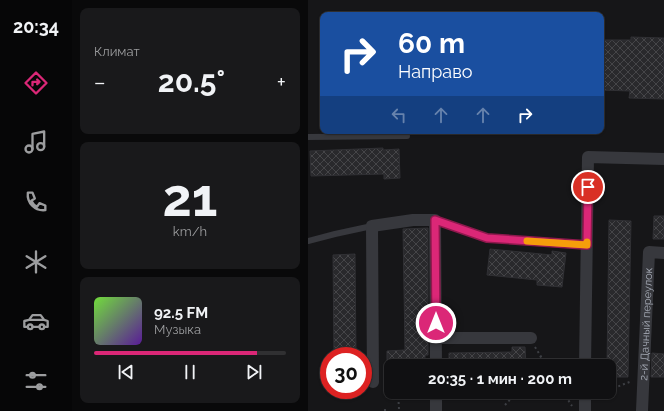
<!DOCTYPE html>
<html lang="ru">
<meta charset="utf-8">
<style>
body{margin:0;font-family:Raleway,sans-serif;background:#19191b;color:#f1f3f6;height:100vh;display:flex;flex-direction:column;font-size:15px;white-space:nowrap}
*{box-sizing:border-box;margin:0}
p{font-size:13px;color:#9c9d9f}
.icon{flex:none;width:22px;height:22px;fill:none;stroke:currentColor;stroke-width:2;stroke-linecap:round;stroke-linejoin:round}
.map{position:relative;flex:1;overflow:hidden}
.details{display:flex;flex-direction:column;gap:8px;padding:8px;background:#09090a;width:236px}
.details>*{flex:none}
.top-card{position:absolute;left:12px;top:12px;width:284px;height:122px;border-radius:8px;box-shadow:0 1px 3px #0004,0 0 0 1px #303032;background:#1a4fa0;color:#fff;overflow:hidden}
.speed{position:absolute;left:12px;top:347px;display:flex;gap:8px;font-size:20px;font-weight:700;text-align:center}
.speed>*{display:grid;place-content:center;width:52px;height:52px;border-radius:50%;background:#101012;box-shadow:0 1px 3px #0004,0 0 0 1px #303032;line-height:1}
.speed .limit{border:6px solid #d22;background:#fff;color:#111}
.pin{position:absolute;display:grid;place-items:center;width:34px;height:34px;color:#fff;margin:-17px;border:2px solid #fff;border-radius:50%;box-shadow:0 1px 4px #0007}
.me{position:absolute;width:44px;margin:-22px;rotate:0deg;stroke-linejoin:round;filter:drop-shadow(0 0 3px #0008)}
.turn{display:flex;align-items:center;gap:14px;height:84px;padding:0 12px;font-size:18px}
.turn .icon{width:52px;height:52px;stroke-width:2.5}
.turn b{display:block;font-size:28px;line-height:34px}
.lanes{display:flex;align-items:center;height:38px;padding:0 12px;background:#0003;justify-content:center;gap:20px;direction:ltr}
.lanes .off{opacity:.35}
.big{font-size:30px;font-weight:700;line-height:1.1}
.details .tile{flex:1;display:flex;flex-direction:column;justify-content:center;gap:6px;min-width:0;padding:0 14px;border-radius:8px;background:#19191b}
.details .dial{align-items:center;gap:0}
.dial b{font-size:52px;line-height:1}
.song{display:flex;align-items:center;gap:12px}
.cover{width:48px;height:48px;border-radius:6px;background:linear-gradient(135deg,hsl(100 70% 55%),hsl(270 70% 35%))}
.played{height:4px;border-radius:2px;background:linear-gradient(90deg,#db2777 85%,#303032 85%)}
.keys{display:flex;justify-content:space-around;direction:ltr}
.heat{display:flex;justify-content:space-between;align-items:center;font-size:22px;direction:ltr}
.trip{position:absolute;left:76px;top:359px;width:232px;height:40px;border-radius:8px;background:#101012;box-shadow:0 1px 3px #0004,0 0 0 1px #303032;font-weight:700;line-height:40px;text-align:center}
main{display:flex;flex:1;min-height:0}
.menu{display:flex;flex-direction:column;width:72px;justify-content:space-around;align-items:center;background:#060607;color:#9c9d9f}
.menu .icon{width:28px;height:28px}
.menu .selected{color:#db2777}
.menu b{font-size:18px;color:#f1f3f6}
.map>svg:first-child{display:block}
.building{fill:url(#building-cross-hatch);stroke:#303034}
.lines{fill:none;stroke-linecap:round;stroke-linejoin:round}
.path{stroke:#3d3f44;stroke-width:2;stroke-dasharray:2 3;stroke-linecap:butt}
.service{stroke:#37383d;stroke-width:6}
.minor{stroke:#37383d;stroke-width:12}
.route-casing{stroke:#8e194d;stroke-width:10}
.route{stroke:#db2777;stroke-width:7}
.slow{stroke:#f59e0b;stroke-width:7}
.labels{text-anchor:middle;stroke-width:4;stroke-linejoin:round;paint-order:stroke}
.street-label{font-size:11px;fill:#a8adb8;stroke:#111113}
</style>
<main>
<nav class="menu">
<b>20:34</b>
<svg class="icon selected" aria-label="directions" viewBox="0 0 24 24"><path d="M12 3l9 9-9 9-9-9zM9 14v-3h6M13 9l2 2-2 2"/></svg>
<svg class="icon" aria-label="music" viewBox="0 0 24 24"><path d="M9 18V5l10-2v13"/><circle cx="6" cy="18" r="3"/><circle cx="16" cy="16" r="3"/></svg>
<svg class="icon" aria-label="phone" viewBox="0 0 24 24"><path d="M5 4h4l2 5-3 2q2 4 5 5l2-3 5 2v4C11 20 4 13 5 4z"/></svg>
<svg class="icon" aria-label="climate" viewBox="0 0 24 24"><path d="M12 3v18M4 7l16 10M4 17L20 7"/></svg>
<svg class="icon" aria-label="car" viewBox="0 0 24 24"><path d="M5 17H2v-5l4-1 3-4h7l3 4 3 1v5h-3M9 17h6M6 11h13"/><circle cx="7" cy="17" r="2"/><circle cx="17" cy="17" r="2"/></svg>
<svg class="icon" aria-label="filters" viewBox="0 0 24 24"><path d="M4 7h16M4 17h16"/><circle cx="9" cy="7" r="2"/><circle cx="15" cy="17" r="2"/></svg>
</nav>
<section class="details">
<div class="tile"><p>Климат</p>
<div class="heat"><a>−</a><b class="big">20.5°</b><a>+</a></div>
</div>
<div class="tile dial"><b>21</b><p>km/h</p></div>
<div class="tile">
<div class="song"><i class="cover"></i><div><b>92.5 FM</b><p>Музыка</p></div></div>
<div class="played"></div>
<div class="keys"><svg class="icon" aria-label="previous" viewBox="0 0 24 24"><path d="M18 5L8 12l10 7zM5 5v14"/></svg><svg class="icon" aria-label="pause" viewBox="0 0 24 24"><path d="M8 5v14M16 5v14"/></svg><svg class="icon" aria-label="next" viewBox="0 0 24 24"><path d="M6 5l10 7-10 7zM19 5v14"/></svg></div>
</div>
</section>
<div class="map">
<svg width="356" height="411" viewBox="0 0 356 411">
<defs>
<pattern id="building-cross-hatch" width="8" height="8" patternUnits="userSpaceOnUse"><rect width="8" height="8" fill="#29292c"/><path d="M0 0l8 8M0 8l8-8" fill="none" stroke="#454548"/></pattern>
</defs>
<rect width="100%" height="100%" fill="#161618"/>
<!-- building -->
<g class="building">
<path d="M323,37l33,1v61l-35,-1 1,-7 -29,-1v-50h30z"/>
<path d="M75,148v2l16,-1 1,29 -16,1v-5l-73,2 -1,-25z"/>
<path d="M346,216h10v23h-11z"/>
<path d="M301,220l22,1 -3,156h-19v-11h-2z"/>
<path d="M120,228v127h-3v11h-38v-15l18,-1 -2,-121z"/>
<path d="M182,249l62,6v-4l14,2 -4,34 -25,-2v-5l-50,-5z"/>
<path d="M47,254l1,102h-22l-1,-101z"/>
<path d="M204,347h13l1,19h-77v-13l63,-1z"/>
<path d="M344,353l12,1v23h-13z"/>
</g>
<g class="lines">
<!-- path -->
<g class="path">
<path d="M227,347l12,19"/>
<path d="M227,366l6,-10"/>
<path d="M76,382h7"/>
<path d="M301,390l23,-9"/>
<path d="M90,392l1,17"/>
<path d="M255,392l9,14"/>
<path d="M288,396l9,-4"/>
<path d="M197,405l12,-13"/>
<path d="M77,411v-3"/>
</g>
<!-- service -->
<g class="service">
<path d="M0,137l99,-1"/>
<path d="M127,220l52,18 100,7"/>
<path d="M0,241l27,-7 37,-8"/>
</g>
<!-- minor -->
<g class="minor">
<path d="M128,338h95"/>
<path d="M277,366l3,-209 76,2"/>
<path d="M65,382l-1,-156 41,-6h22l1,146"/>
<path d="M128,411v-19"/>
<path d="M277,411v-19"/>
<path id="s1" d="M334,411l7,-159 15,1"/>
</g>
</g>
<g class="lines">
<!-- route casing -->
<g class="route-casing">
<path id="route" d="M128,323l-1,-103 52,18 100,7 1,-58"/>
</g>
<!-- route -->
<use href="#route" class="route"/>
<!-- slow -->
<path class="slow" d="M219,241l60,4v-3"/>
</g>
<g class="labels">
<!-- street labels -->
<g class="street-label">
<text dy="4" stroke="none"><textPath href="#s1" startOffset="87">2-й Дачный переулок</textPath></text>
</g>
</g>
</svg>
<div class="speed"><div class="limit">30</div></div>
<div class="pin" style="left:280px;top:187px;background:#d93025"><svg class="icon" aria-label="arrive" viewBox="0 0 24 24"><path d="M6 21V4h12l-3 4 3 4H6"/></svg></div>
<svg class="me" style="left:128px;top:323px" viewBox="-20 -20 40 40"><circle r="17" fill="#db2777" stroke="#fff" stroke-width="3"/><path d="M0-11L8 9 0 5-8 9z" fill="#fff"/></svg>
<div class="trip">20:35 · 1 мин · 200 m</div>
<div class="top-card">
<div class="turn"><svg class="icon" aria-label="right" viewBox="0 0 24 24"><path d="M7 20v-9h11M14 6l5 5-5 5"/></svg><div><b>60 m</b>Направо</div></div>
<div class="lanes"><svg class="icon off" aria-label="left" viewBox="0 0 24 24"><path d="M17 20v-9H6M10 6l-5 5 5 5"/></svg><svg class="icon off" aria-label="ahead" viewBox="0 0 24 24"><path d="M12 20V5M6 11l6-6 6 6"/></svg><svg class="icon off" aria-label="ahead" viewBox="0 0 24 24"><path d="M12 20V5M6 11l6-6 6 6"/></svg><svg class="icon" aria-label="right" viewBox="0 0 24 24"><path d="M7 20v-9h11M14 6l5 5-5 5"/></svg></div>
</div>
</div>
</main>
